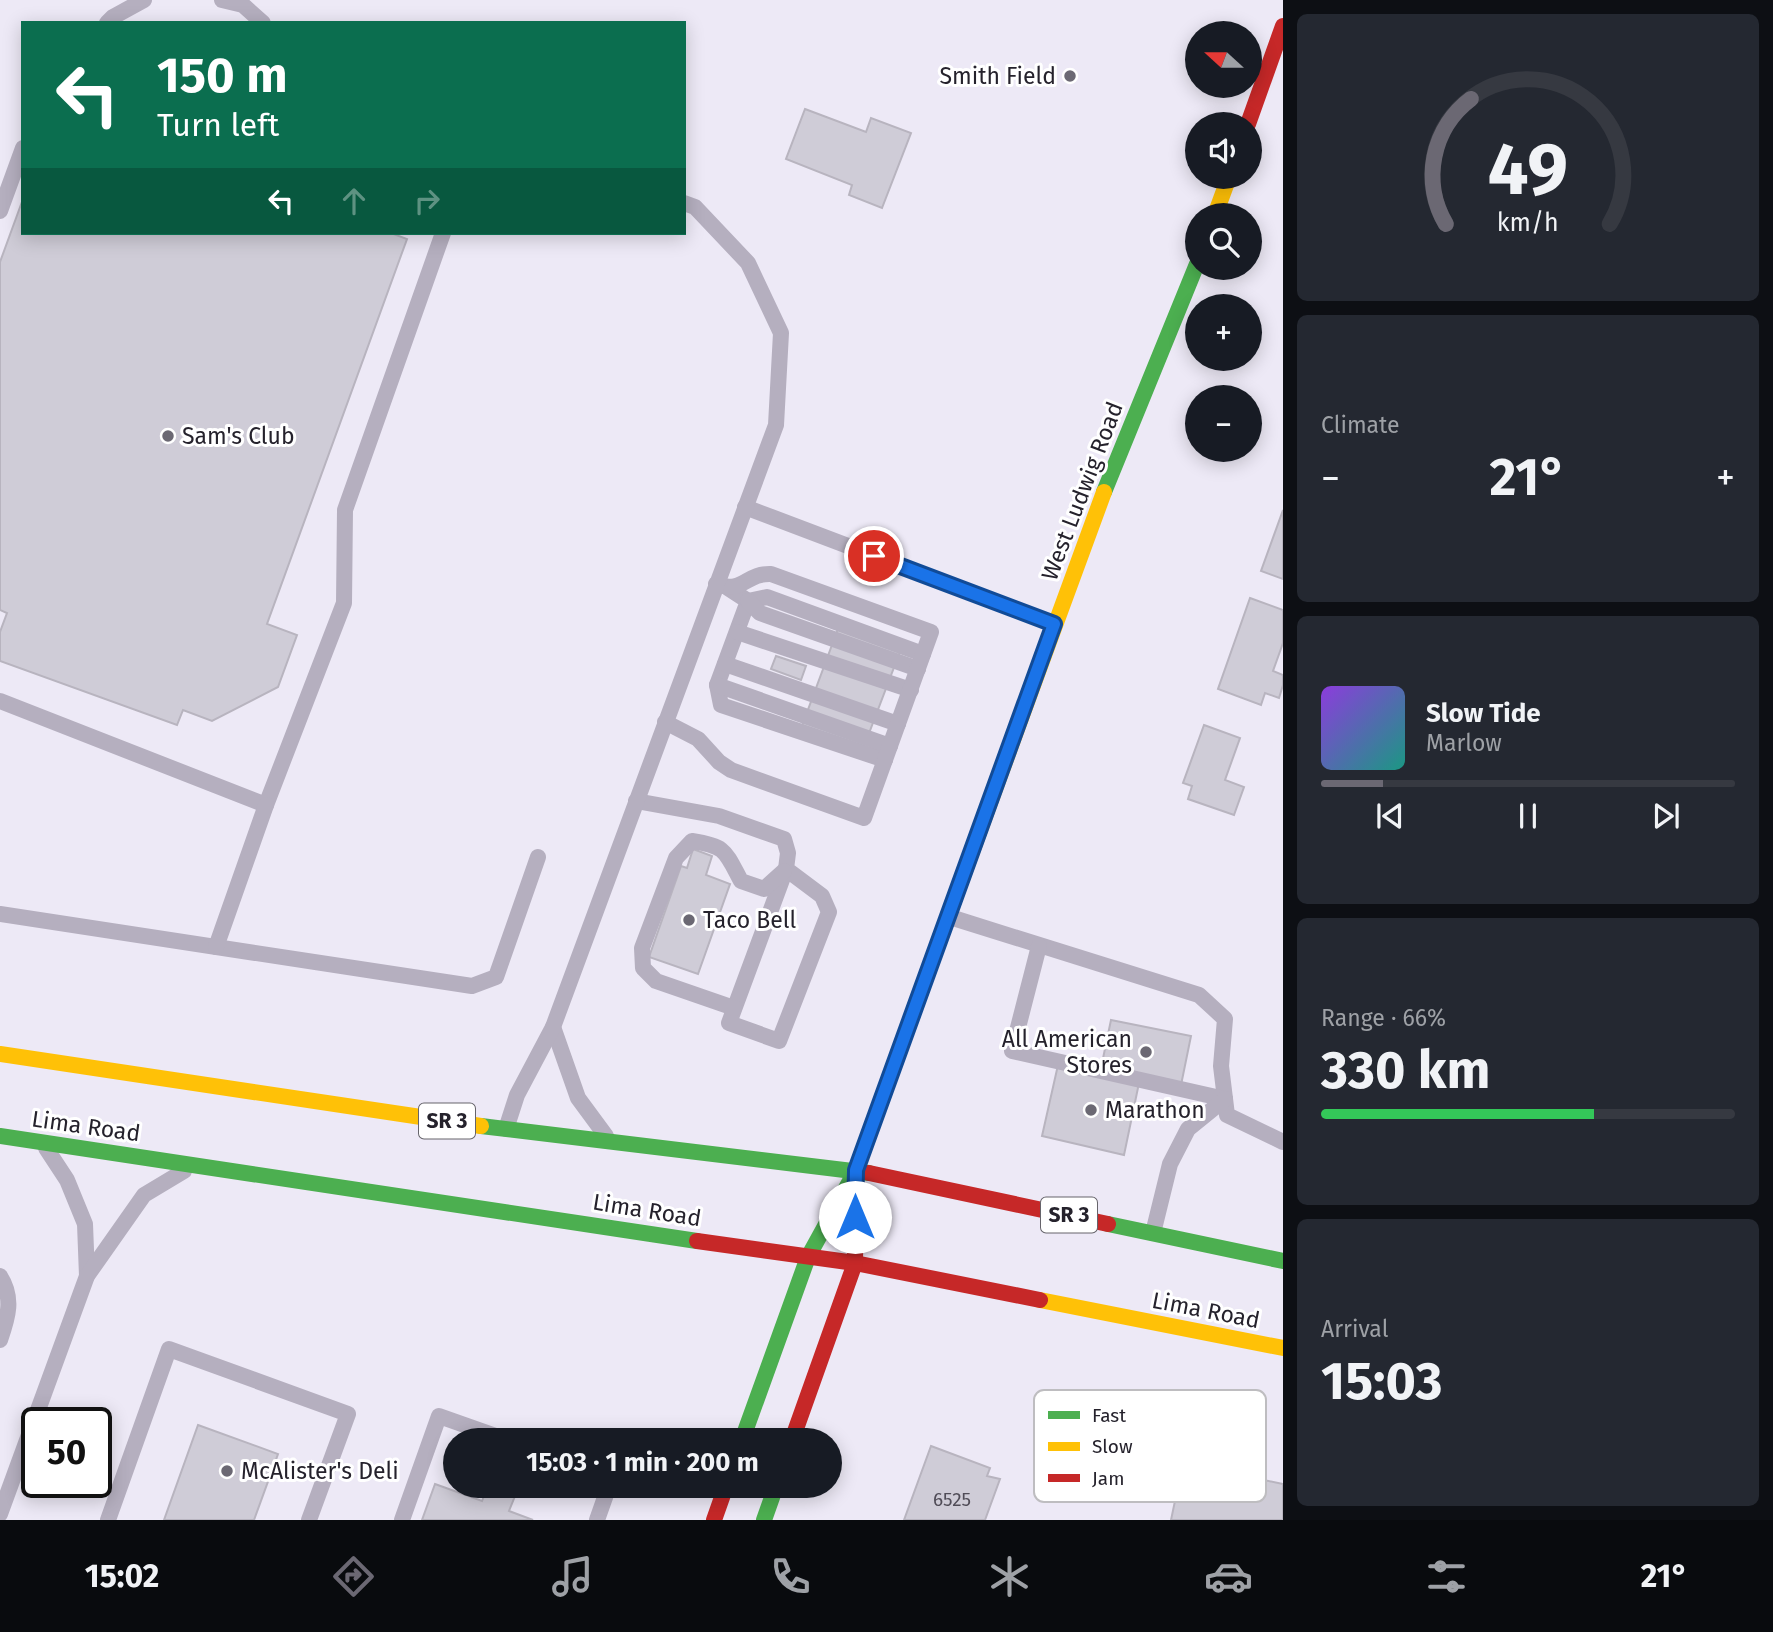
<!DOCTYPE html>
<meta charset="utf-8">
<style>
body{margin:0;font-family:"Fira Sans",sans-serif;background:#242831;color:#f1f3f6;height:100vh;display:flex;flex-direction:column;font-size:26px;white-space:nowrap}
*{box-sizing:border-box;margin:0}
p{font-size:23px;color:#9ea1a6}
.icon{flex:none;width:38px;height:38px;fill:none;stroke:currentColor;stroke-width:2;stroke-linecap:round;stroke-linejoin:round}
.map{position:relative;flex:1;overflow:hidden}
.side{display:flex;flex-direction:column;gap:14px;padding:14px;background:#0d0f14;width:490px}
.side>*{flex:none}
.hud{position:absolute;left:21px;top:21px;width:665px;height:214px;border-radius:0px;box-shadow:0 4px 18px #0003;background:#0b6e4f;color:#fff;overflow:hidden}
.needle{width:46px;rotate:291deg}
.fabs{position:absolute;left:1185px;top:21px;display:grid;gap:14px}
.fabs a{display:grid;place-items:center;width:77px;height:77px;border-radius:50%;background:#171b24;box-shadow:0 4px 18px #0003;font-size:35px}
.speed{position:absolute;left:21px;top:1407px;display:flex;gap:14px;font-size:35px;font-weight:700;text-align:center}
.speed>*{display:grid;place-content:center;width:91px;height:91px;border-radius:50%;background:#171b24;box-shadow:0 4px 18px #0003;line-height:1}
.speed .limit{border:4px solid #111;border-radius:10px;background:#fff;color:#111}
.pin{position:absolute;display:grid;place-items:center;width:60px;height:60px;color:#fff;margin:-30px;border:4px solid #fff;border-radius:50%;box-shadow:0 2px 7px #0007}
.me{position:absolute;width:77px;margin:-38px;rotate:0deg;stroke-linejoin:round;filter:drop-shadow(0 0 5px #0008)}
.turn{display:flex;align-items:center;gap:24px;height:147px;padding:0 21px;font-size:32px}
.turn .icon{width:91px;height:91px;stroke-width:2.5}
.turn b{display:block;font-size:49px;line-height:60px}
.lanes{display:flex;align-items:center;height:66px;padding:0 21px;background:#0003;justify-content:center;gap:35px;direction:ltr}
.lanes .off{opacity:.35}
.big{font-size:52px;font-weight:700;line-height:1.1}
.side .tile{flex:1;display:flex;flex-direction:column;justify-content:center;gap:10px;min-width:0;padding:0 24px;border-radius:10px;background:#242831}
.side .dial{align-items:center;gap:0}
.dial svg{height:182px;overflow:visible;fill:none;stroke:#363941;stroke-width:7;stroke-linecap:round;text-anchor:middle}
.dial text{fill:#f1f3f6;stroke:none}
.song{display:flex;align-items:center;gap:21px}
.cover{width:84px;height:84px;border-radius:10px;background:linear-gradient(135deg,hsl(270 70% 55%),hsl(170 70% 35%))}
.played{height:7px;border-radius:4px;background:linear-gradient(90deg,#6b6873 15%,#363941 15%)}
.keys{display:flex;justify-content:space-around;direction:ltr}
.heat{display:flex;justify-content:space-between;align-items:center;font-size:38px;direction:ltr}
.charge{height:10px;border-radius:5px;background:linear-gradient(90deg,#34c759 66%,#363941 0)}
.trip{position:absolute;left:443px;top:1428px;width:399px;height:70px;border-radius:35px;background:#171b24;box-shadow:0 4px 18px #0003;font-weight:700;line-height:70px;text-align:center}
.tab-bar{display:flex;height:112px;justify-content:space-around;align-items:center;background:#090b0e;color:#9ea1a6}
.tab-bar .icon{width:49px;height:49px}
.tab-bar .on{color:#6b6873}
.tab-bar b{font-size:32px;color:#f1f3f6}
main{display:flex;flex:1;min-height:0}
.map>svg:first-child{display:block}
.building{fill:#cfccd7;stroke:#b8b4bf;stroke-width:2}
.lines{fill:none;stroke-linecap:round;stroke-linejoin:round}
.lane{stroke:#b5afbf;stroke-width:16}
.fast{stroke:#4caf50;stroke-width:16}
.slow{stroke:#ffc107;stroke-width:16}
.jam{stroke:#c62828;stroke-width:16}
.route-casing{stroke:#114b97;stroke-width:18}
.route{stroke:#1a73e8;stroke-width:12}
.poi-dot{fill:#6b6873;stroke:#fff;stroke-width:2.5}
.labels{text-anchor:middle;stroke-width:6;stroke-linejoin:round;paint-order:stroke}
.number-label{font-size:19px;fill:#504c57}
.shield{fill:#fff;stroke:#66646b;stroke-width:2}
.shield-label{font-size:21px;font-weight:bold;fill:#25222c}
.poi-label{font-size:23px;fill:#25222c;stroke:#fff;text-anchor:start}
.street-label{font-size:23px;fill:#25222c;stroke:#fff}
.key{fill:#fff;stroke:#bebdc0;stroke-width:2}
.key-label{font-size:19px;fill:#25222c}
</style>
<main>
<div class="map">
<svg width="1283" height="1520" viewBox="0 0 1283 1520">
<rect width="100%" height="100%" fill="#ede9f6"/>
<!-- building -->
<g class="building">
<path d="M805,109l61,23 5,-14 40,15 -29,75 -33,-13 3,-10 -66,-26z"/>
<path d="M23,199v34h368l16,6 -140,385 30,11 -19,52 -66,34 -29,-11 -6,15 -177,-64v-29l7,-19 -7,-3v-348z"/>
<path d="M1283,510v69l-22,-8z"/>
<path d="M1250,598l33,12v33l-10,28 10,4v10l-4,13 -14,-5 -4,12 -43,-16z"/>
<path d="M842,618l62,23 -44,116 -61,-23z"/>
<path d="M776,656l30,10 -5,14 -30,-11z"/>
<path d="M1204,725l36,13 -15,42 19,7 -10,28 -46,-16 4,-13 -9,-3z"/>
<path d="M693,849l19,7 -6,19 24,9 -32,90 -49,-17 32,-91 6,2z"/>
<path d="M1111,1020l80,16 -10,49 -80,-17z"/>
<path d="M1058,1065l81,18 -15,72 -82,-19z"/>
<path d="M198,1425l80,29 -24,66h-90z"/>
<path d="M931,1446l59,22 -3,8 13,3 -15,41h-81z"/>
<path d="M1183,1463l100,21v36h-112z"/>
<path d="M435,1484l47,17 6,-15h14l15,5 -8,20 24,9h-111z"/>
</g>
<g class="lines">
<!-- lane -->
<g class="lane">
<path d="M222,0l21,5 20,18"/>
<path d="M107,23l6,-6 31,-17"/>
<path d="M0,211l23,-63"/>
<path d="M745,507l309,117"/>
<path d="M728,588l20,13 -31,84 4,20 164,55"/>
<path d="M748,601l19,-4 156,57"/>
<path d="M748,601l12,12 158,56"/>
<path d="M737,632l174,58"/>
<path d="M725,664l173,60"/>
<path d="M717,685l173,61"/>
<path d="M0,701l266,104 78,-202 1,-93 98,-277"/>
<path d="M665,722l33,17 21,23 12,8 133,48 67,-186 -160,-58c-26,-1 -27,20 -55,10"/>
<path d="M636,801l83,15 65,23 4,14 -2,16 36,27 7,16 -50,129 -50,-18 57,-154"/>
<path d="M0,914l472,72 24,-9 42,-120"/>
<path d="M950,917l249,78 26,24 -4,47 6,49 56,27"/>
<path d="M1039,946l-27,105 213,48"/>
<path d="M216,947l50,-142"/>
<path d="M734,1008l-78,-27 -13,-13 -1,-20 34,-90 16,-17c34,5 33,10 49,40l23,8 20,-18"/>
<path d="M553,1027l25,71 28,38"/>
<path d="M506,1129l11,-34 36,-68 223,-602 5,-92 -33,-70 -53,-56 -11,-4"/>
<path d="M46,1148l21,32 18,44 2,52"/>
<path d="M1153,1233l17,-69 18,-35 37,-30"/>
<path d="M0,1276c14,22 8,41 0,64"/>
<path d="M0,1514l87,-238 57,-81 40,-24"/>
<path d="M108,1520l61,-171 179,65 -39,106"/>
<path d="M402,1520l37,-104 68,24"/>
<path d="M597,1520l12,-34"/>
</g>
<!-- fast -->
<g class="fast">
<path d="M1104,492l93,-228"/>
<path d="M481,1126l388,47"/>
<path d="M0,1136l697,105"/>
<path d="M1108,1224l175,37"/>
<path d="M742,1440l66,-183 48,-87 51,-141"/>
<path d="M764,1520l12,-34"/>
</g>
<!-- slow -->
<g class="slow">
<path d="M1215,215l14,-38"/>
<path d="M907,1029l197,-537"/>
<path d="M0,1054l481,72"/>
<path d="M1040,1300l243,48"/>
</g>
<!-- jam -->
<g class="jam">
<path d="M1248,124l35,-98"/>
<path d="M869,1173l239,51"/>
<path d="M697,1241l158,22 185,37"/>
<path d="M792,1440l63,-177 1,-90"/>
<path d="M714,1520l12,-34"/>
</g>
</g>
<g class="lines">
<!-- route casing -->
<g class="route-casing">
<path id="route" d="M855,1217l1,-47 198,-546 -180,-68"/>
</g>
<!-- route -->
<use href="#route" class="route"/>
</g>
<!-- markers -->
<g class="poi-dot">
<circle cx="1070" cy="76" r="7"/>
<circle cx="168" cy="436" r="7"/>
<circle cx="689" cy="920" r="7"/>
<circle cx="1146" cy="1052" r="7"/>
<circle cx="1091" cy="1110" r="7"/>
<circle cx="227" cy="1471" r="7"/>
</g>
<g class="labels">
<!-- number labels -->
<g class="number-label">
<text x="952" y="1506">6525</text>
</g>
<!-- shield labels -->
<g class="shield">
<rect x="419" y="1103.5" width="56" height="35" rx="5"/>
<rect x="1041" y="1197.5" width="56" height="35" rx="5"/>
</g>
<g class="shield-label">
<text x="447" y="1128">SR 3</text>
<text x="1069" y="1222">SR 3</text>
</g>
<!-- poi labels -->
<g class="poi-label">
<text x="1056" y="84" text-anchor="end">Smith Field</text>
<text x="182" y="444">Sam's Club</text>
<text x="703" y="928">Taco Bell</text>
<text x="1132" y="1047" text-anchor="end">All American<tspan x="1132" dy="26">Stores</tspan></text>
<text x="1105" y="1118">Marathon</text>
<text x="241" y="1479">McAlister's Deli</text>
</g>
<!-- street labels -->
<g class="street-label">
<text transform="translate(1082 491) rotate(-69)" y="8">West Ludwig Road</text>
<text transform="translate(86 1126) rotate(8)" y="8">Lima Road</text>
<text transform="translate(647 1210) rotate(9)" y="8">Lima Road</text>
<text transform="translate(1206 1310) rotate(11)" y="8">Lima Road</text>
</g>
</g>
<!-- legend -->
<rect x="1034" y="1390" width="232" height="112" rx="10" class="key"/>
<rect x="1048" y="1411" width="32" height="8" fill="#4caf50"/>
<rect x="1048" y="1442" width="32" height="9" fill="#ffc107"/>
<rect x="1048" y="1474" width="32" height="8" fill="#c62828"/>
<g class="key-label">
<text x="1092" y="1422">Fast</text>
<text x="1092" y="1453">Slow</text>
<text x="1092" y="1485">Jam</text>
</g>
</svg>
<div class="fabs">
<a><svg class="needle" viewBox="-14 -14 28 28"><path d="M0-13l5 13h-10z" fill="#e53935"/><path d="M0 13l5-13h-10z" fill="#9ea1a6"/></svg></a>
<a><svg class="icon" aria-label="sound" viewBox="0 0 24 24"><path d="M4 9h4l5-4v14l-5-4H4zM17 9q2 3 0 6"/></svg></a>
<a><svg class="icon" aria-label="search" viewBox="0 0 24 24"><circle cx="10" cy="10" r="6"/><path d="M15 15l6 6"/></svg></a>
<a>+</a>
<a>−</a>
</div>
<div class="speed"><div class="limit">50</div></div>
<div class="pin" style="left:874px;top:556px;background:#d93025"><svg class="icon" aria-label="arrive" viewBox="0 0 24 24"><path d="M6 21V4h12l-3 4 3 4H6"/></svg></div>
<svg class="me" style="left:855px;top:1217px" viewBox="-20 -20 40 40"><circle r="19" fill="#fff"/><path d="M0-13L10 11 0 6-10 11z" fill="#1a73e8"/></svg>
<div class="trip">15:03 · 1 min · 200 m</div>
<div class="hud">
<div class="turn"><svg class="icon" aria-label="left" viewBox="0 0 24 24"><path d="M17 20v-9H6M10 6l-5 5 5 5"/></svg><div><b>150 m</b>Turn left</div></div>
<div class="lanes"><svg class="icon" aria-label="left" viewBox="0 0 24 24"><path d="M17 20v-9H6M10 6l-5 5 5 5"/></svg><svg class="icon off" aria-label="ahead" viewBox="0 0 24 24"><path d="M12 20V5M6 11l6-6 6 6"/></svg><svg class="icon off" aria-label="right" viewBox="0 0 24 24"><path d="M7 20v-9h11M14 6l5 5-5 5"/></svg></div>
</div>
</div>
<section class="side">
<div class="tile dial"><svg viewBox="0 0 100 80">
<path d="M14 69A42 42 0 1 1 86 69"/>
<path d="M14 69A42 42 0 0 1 25 14" stroke="#6b6873"/>
<text x="50" y="56" font-size="32" font-weight="700">49</text>
<text x="50" y="72" font-size="11">km/h</text>
</svg></div>
<div class="tile"><p>Climate</p>
<div class="heat"><a>−</a><b class="big">21°</b><a>+</a></div>
</div>
<div class="tile">
<div class="song"><i class="cover"></i><div><b>Slow Tide</b><p>Marlow</p></div></div>
<div class="played"></div>
<div class="keys"><svg class="icon" aria-label="previous" viewBox="0 0 24 24"><path d="M18 5L8 12l10 7zM5 5v14"/></svg><svg class="icon" aria-label="pause" viewBox="0 0 24 24"><path d="M8 5v14M16 5v14"/></svg><svg class="icon" aria-label="next" viewBox="0 0 24 24"><path d="M6 5l10 7-10 7zM19 5v14"/></svg></div>
</div>
<div class="tile"><p>Range · 66%</p><b class="big">330 km</b><div class="charge"></div></div>
<div class="tile"><p>Arrival</p><b class="big">15:03</b></div>
</section>
</main>
<nav class="tab-bar">
<b>15:02</b>
<svg class="icon on" aria-label="directions" viewBox="0 0 24 24"><path d="M12 3l9 9-9 9-9-9zM9 14v-3h6M13 9l2 2-2 2"/></svg>
<svg class="icon" aria-label="music" viewBox="0 0 24 24"><path d="M9 18V5l10-2v13"/><circle cx="6" cy="18" r="3"/><circle cx="16" cy="16" r="3"/></svg>
<svg class="icon" aria-label="phone" viewBox="0 0 24 24"><path d="M5 4h4l2 5-3 2q2 4 5 5l2-3 5 2v4C11 20 4 13 5 4z"/></svg>
<svg class="icon" aria-label="climate" viewBox="0 0 24 24"><path d="M12 3v18M4 7l16 10M4 17L20 7"/></svg>
<svg class="icon" aria-label="car" viewBox="0 0 24 24"><path d="M5 17H2v-5l4-1 3-4h7l3 4 3 1v5h-3M9 17h6M6 11h13"/><circle cx="7" cy="17" r="2"/><circle cx="17" cy="17" r="2"/></svg>
<svg class="icon" aria-label="filters" viewBox="0 0 24 24"><path d="M4 7h16M4 17h16"/><circle cx="9" cy="7" r="2"/><circle cx="15" cy="17" r="2"/></svg>
<b>21°</b>
</nav>
